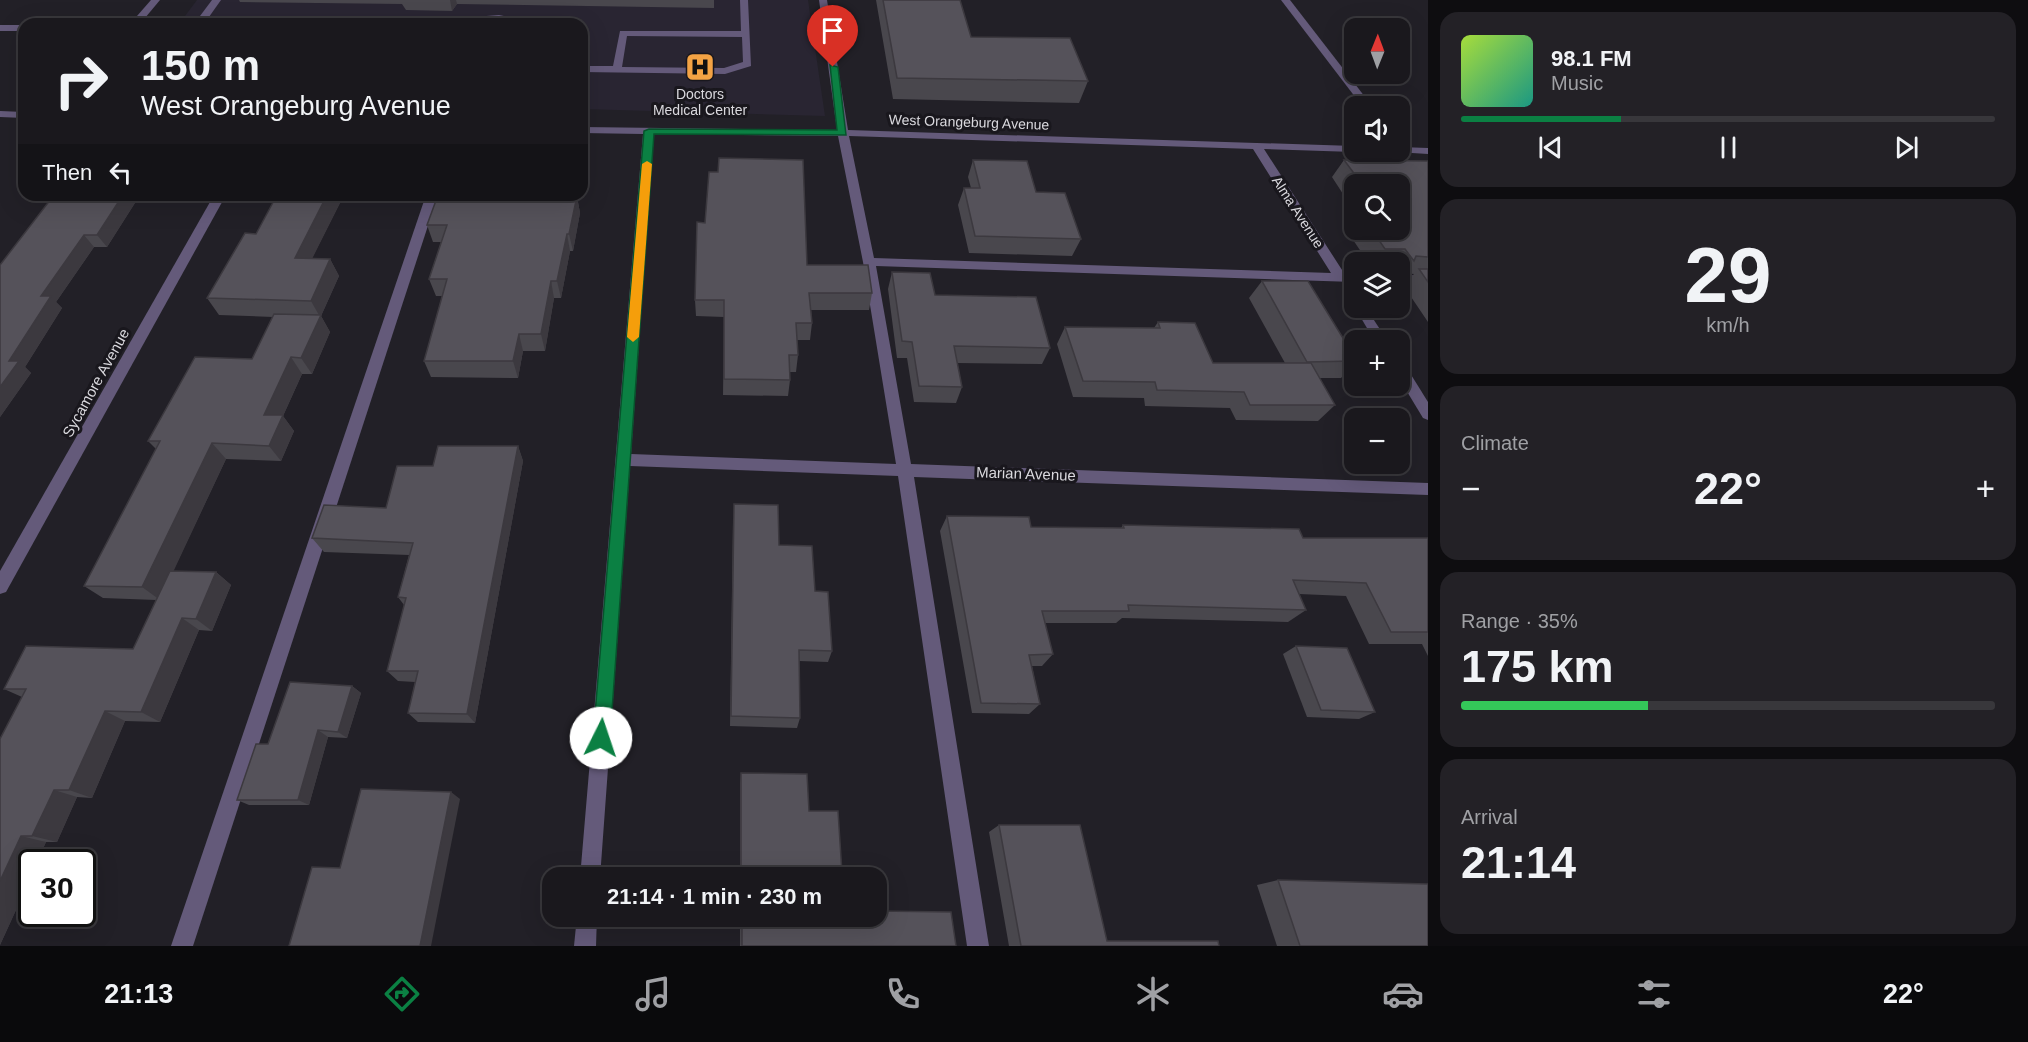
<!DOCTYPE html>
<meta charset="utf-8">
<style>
body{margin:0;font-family:Helvetica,sans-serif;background:#232126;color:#f1f3f6;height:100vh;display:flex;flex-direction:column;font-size:22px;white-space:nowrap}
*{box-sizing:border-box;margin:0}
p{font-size:20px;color:#9fa0a4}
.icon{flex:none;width:33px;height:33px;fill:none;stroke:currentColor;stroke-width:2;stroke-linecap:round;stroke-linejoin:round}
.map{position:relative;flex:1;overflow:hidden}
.panel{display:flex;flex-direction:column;gap:12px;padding:12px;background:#0e0d10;width:600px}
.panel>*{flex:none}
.banner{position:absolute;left:18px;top:18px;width:570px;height:183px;border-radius:18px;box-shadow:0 6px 24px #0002,0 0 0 2px #38373b;background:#1a181d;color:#f1f3f6;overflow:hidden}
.needle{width:39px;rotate:1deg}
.tools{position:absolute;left:1344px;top:18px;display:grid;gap:12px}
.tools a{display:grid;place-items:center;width:66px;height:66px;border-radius:12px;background:#1a181d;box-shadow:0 6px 24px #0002,0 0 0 2px #38373b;font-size:30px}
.speed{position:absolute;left:18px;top:849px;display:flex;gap:12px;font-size:30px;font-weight:700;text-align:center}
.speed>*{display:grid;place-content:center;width:78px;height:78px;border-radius:50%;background:#1a181d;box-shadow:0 6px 24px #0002,0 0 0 2px #38373b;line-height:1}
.speed .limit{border:3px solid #111;border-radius:9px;background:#fff;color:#111}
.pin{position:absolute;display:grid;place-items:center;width:51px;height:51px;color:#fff;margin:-62px -26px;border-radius:50% 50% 50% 0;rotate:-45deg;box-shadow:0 0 6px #0007}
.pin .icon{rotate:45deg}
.me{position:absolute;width:66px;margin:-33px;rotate:4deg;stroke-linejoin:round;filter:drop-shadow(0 0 4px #0008)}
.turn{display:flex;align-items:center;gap:21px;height:126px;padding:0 24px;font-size:27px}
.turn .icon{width:78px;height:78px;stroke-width:2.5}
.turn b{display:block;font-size:42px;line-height:51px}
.then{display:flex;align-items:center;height:57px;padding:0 24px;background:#0003;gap:12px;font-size:22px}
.big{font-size:45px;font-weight:700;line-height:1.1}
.panel .card{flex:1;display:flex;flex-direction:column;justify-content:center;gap:9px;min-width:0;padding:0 21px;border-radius:18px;background:#232126}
.panel .dial{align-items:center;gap:0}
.dial b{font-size:78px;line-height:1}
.song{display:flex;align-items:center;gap:18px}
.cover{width:72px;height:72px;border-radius:9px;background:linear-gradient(135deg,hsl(80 70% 55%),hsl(170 70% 35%))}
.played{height:6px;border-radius:3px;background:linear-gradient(90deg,#0b8043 30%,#38373b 30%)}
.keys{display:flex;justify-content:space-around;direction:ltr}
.heat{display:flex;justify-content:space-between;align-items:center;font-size:33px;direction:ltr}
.charge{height:9px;border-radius:4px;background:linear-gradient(90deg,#34c759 35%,#38373b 0)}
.trip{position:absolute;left:542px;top:867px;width:345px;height:60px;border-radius:18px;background:#1a181d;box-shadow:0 6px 24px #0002,0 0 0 2px #38373b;font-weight:700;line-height:60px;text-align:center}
.tabs{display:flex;height:96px;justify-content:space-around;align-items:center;background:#0a0a0c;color:#9fa0a4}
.tabs .icon{width:42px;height:42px}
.tabs .active{color:#0b8043}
.tabs b{font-size:27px;color:#f1f3f6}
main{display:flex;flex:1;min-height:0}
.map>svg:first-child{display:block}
.built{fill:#292532}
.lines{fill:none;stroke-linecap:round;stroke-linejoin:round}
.minor{fill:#645a7a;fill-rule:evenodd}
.wall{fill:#49474d}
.shaded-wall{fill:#3c393f}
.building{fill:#55525a;stroke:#3c393f;stroke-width:1.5}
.route{fill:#0b8043;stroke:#07532c;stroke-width:1.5}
.slow{fill:#f59e0b}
.labels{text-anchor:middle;stroke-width:6;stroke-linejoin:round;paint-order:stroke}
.far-poi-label{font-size:14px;fill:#dad9de;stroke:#19171d}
.far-street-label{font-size:14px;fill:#dad9de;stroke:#19171d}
.street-label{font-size:15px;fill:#dad9de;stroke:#19171d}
</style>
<main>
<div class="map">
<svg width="1428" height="946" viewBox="0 0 1428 946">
<rect width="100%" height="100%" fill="#222027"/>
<!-- built -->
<path class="built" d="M197,0h611l17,116 -243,-7v-85h-403z"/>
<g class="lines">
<!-- minor -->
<g class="minor">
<path d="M151,0h9l-20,24h-10z"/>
<path d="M212,0h9l-17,24h-10z"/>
<path d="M740,0h8l3,66 -26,8 -143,-2v-6h31l7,-35h121zM627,36l115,1 1,25 -19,6 -102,-1z"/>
<path d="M819,0h8l21,130 506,16v6h3h-3l-90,-3 80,124 10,1v8l-478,-16 35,198 517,19v12l-514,-18 75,469h-22l-69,-470 -268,-10 -30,412h-20l63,-744 -61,-1v-6l255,3zM654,134l184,2 25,126 33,202 -265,-10zM849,136l404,13 78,124 -457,-15z"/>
<path d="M1281,0h9l82,106h-10z"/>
<path d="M499,15l19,4 8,5 -27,-4 -45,4 20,-7z"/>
<rect x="0" y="25" width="24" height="6"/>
<path d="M0,111l24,1v6l-24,-1z"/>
<path d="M1400,147l28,1v6l-32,-2h4z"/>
<path d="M214,195h12l-220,397 -6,2v-23z"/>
<path d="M426,195h12l-245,751h-22z"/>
<path d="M1400,275l28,1v8l-28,-1z"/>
<path d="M1350,288l4,1v14l-5,-1 -5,-10z"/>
<path d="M1354,306l12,2 21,32h-13z"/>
<path d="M1400,364l5,1 23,37v18l-5,-2 -23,-38z"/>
<path d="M577,916h20l-1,30h-22z"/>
</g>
</g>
<!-- wall -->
<g class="wall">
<path d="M239,0h475v8l-257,-4 -5,7 -46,-1 -4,-6 -162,-2z"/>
<path d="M876,0h84l11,37 117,44 -9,22 -186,-4z"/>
<path d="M973,160l63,32 45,47 -9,17 -103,-3 -11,-48 6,-17h7l-3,-11z"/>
<path d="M1344,160l84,1v161l-25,-37 11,-11 -11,-1 -3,3v-14h-32l-23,-34 9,-12v14h46v-46h-46v27l-22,-34z"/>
<path d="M54,195h86l-33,52h-13l-38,55 6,6 -37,59 6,6 -31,44v-152z"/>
<path d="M277,195h67l-32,63 18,1 9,17 -18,40 9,16 -18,42h-10l-19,42 11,15 -13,30 -55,-2 -53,112 43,1 15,13 -19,46 -13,-1 -39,92 -35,-1 -33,77 -15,-1 -20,45h-11l-9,20h-5v13l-32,70v-206l22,-42 -18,-8 129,-40 23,-49 -53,-2 -19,-12 72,-137 -8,-8 104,-82 21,-42 -54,-2 -12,-17 49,-64z"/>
<path d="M578,202l2,11 -7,38h-3l-9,47h-7l-9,53h-22l-5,27 -87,-1 -7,-16 18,-65h-6l-7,-17 12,-37h-8l-6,-17z"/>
<path d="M807,265l65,28 -3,17h-58l1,13 -2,17h-13l1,15 -2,17h-6v8l-2,16 -65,-1 1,-78 -28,-1 -1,-16z"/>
<path d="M892,272l43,23 115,53 -8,16 -85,-1 5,24 -6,16 -42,-1 -7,-44h-10l-9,-69z"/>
<path d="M1262,281l92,75v8l-13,14h-22l16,27 -17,16 -82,-1 -6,-12 -85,-2 -1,-8 -71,-1 -16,-53 8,-17 89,1 4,-6 55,41h72l-36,-65z"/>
<path d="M518,446l5,15 -48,262 -57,-1 -10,-9 7,-31 -17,-1 -11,-10 17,-66 -6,-8 11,-42 -85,-3 -12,-14 74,-30 47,-42z"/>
<path d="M947,516l84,11 90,1 2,-3 180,13h125v118l-6,-12h-53l-23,-48 -47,-2 7,16 -18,12 -166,-4 -6,5h-71l8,31 -11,12h-10l8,38 -11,10 -57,-1 -32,-182z"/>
<path d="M733,518l46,27 36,46 17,60 -4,11 -29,-1 1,57 -3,10 -67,-2z"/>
<path d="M1296,646l79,66 -16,7 -52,-2 -24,-63z"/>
<path d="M352,686l9,7 -14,45 -19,-1 -19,68h-60l-12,-5 31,-56z"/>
<path d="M741,773l68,38 33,62 30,5h-132v-95z"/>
<path d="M999,825l108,116 112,5h-210l-20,-114z"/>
<path d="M1278,880l150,66h-151l-20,-61z"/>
<path d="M740,916h136l80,30h-216z"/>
</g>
<!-- shaded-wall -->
<g class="shaded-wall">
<path d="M450,0h6l1,4 -5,7z"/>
<path d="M583,151l2,18 -3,16v-31z"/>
<path d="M123,195h17l-33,52 -10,-12z"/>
<path d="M327,195h17l-40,80 -9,-17z"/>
<path d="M573,195h7l-2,7 2,11 -7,38 -4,-17z"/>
<path d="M567,234l3,17 -9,47 -4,-17z"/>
<path d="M84,235l10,12 -38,55 6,6 -37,59 6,6 -31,44v-30l9,-26 32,-65z"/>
<path d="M330,259l9,17 -18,40 9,16 -18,42 -11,-16 19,-41 -9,-16z"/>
<path d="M551,281l3,17 -9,53 -4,-17z"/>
<path d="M519,334l4,17 -5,27 -5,-17z"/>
<path d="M291,357l11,17 -19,42 11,15 -13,30 -12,-15 -5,-31z"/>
<path d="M212,443l14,16 -66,141 -18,-13z"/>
<path d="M518,446l5,15 -48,262 -8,-9z"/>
<path d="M216,572l15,13 -19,46 -16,-12z"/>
<path d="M182,618l17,12 -39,92 -19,-10z"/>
<path d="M352,686l9,7 -14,45 -9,-6z"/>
<path d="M105,711l20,10 -33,77 -23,-8z"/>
<path d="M318,730l10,7 -19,68 -11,-5z"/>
<path d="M54,790l23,7 -20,45 -25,-6z"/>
<path d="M451,792l9,7 -29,147h-11z"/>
<path d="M21,836l25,6 -9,20h-5v13l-32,70v-64z"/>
</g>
<!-- building -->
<g class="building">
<path d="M883,0h77l11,37 99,1 18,43 -191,-3z"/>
<path d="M719,158l84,2 4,105h61l4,28h-63l3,30h-16l2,32h-9l1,25 -66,-1v-79h-29l2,-78 8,1 4,-51h9z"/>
<path d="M973,160l54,1 9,31 29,1 16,46 -106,-3 -11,-48h16z"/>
<path d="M1344,160l84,1v96l-12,-1 -2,5 -9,-12h-20l-13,-19h28v-46h-38z"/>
<path d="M54,195h69l-26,40h-13l-43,61h10l-42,65h10l-19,26v-122z"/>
<path d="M277,195h50l-32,63 35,1 -19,42 -104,-3 38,-65 11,1z"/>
<path d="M438,195l139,1 -8,38h-2l-10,47h-6l-10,53h-22l-6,27h-89l23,-82h-18l18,-54h-20z"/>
<path d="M1419,269h9v13z"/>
<path d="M892,272l38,1 5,22 101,2 14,51 -96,-2 8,41 -43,-1 -7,-44 -10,-1z"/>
<path d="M1262,281h46l46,75v5l-47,1z"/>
<path d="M274,314l47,1 -20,43 -10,-1 -27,58h19l-14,31 -57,-3 -70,144 -58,-1 76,-145h-12l47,-84 57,2z"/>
<path d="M1158,322l37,1 18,40h98l24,42h-85l-6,-13 -87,-2 -2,-8 -72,-1 -18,-54 95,1z"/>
<path d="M438,446h80l-51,268 -59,-1 10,-42h-31l19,-73 -8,-1 15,-54 -101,-5 12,-33 62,3 11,-42h36z"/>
<path d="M734,504l44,1 1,40 33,1 3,45 13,1 4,59 -33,-1 1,68 -69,-2z"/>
<path d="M947,516l82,1 2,10 93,1 -1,-3 176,4 4,9h125v94h-37l-25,-49 -73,-3 13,30 -178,-5 1,6h-87l11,43 -24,1 11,49 -59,-1z"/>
<path d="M170,571l46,1 -20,47 -14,-1 -41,94 -36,-1 -36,79h-15l-22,46h-11l-21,45v-142l26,-50h-22l22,-43 107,3z"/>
<path d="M1296,646l51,2 28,64 -54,-2z"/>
<path d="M290,682l62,4 -14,46 -20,-2 -20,70h-61l19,-56h12z"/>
<path d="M741,773l66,1 2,37h29l4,62 30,1v4h-131z"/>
<path d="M361,789l90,3 -31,154h-131l23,-79 28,1z"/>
<path d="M999,825h81l27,116h111l1,5h-198z"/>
<path d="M1278,880l150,4v62h-128z"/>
<path d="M876,911l75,1 5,34h-214v-30h134z"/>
</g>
<!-- route -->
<path class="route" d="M830,65l8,2 8,68 -192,-1 -44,604 -3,6 -6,3 -6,-3 -2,-6 51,-607 5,-2 188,1z"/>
<!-- slow -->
<path class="slow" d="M647,161l5,3 -13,173 -6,5 -6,-5 15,-173z"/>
<!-- icons -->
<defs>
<g id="hospital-square" transform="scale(1.5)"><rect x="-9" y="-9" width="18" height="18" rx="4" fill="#f4a344" stroke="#19171d"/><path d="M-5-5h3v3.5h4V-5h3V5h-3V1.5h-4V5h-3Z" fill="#111"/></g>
</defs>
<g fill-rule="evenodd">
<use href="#hospital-square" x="700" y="67"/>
</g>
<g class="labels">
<!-- far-poi labels -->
<g class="far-poi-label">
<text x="700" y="99">Doctors<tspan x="700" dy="16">Medical Center</tspan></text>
</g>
<!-- far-street labels -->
<g class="far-street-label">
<text transform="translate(969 122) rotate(2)" y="5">West Orangeburg Avenue</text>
<text transform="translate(1298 212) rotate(57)" y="5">Alma Avenue</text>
</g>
<!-- street labels -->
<g class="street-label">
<text transform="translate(96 383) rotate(-61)" y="5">Sycamore Avenue</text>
<text transform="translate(1026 474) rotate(2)" y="5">Marian Avenue</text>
</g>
</g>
</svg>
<div class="tools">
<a><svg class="needle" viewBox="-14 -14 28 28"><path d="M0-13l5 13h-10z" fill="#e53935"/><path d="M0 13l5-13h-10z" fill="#9fa0a4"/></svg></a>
<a><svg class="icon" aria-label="sound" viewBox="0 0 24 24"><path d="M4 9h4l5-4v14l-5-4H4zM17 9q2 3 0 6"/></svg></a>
<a><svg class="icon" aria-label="search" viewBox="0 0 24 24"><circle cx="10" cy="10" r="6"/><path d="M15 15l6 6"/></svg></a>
<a><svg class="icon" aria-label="layers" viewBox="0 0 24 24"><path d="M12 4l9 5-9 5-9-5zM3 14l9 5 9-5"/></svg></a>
<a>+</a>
<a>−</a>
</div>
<div class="speed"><div class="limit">30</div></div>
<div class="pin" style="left:833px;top:67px;background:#d93025"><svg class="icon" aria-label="arrive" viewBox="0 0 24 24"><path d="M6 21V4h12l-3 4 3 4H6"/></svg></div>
<svg class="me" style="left:601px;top:738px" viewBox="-20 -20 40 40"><circle r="19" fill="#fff"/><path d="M0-13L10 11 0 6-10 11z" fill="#0b8043"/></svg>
<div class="trip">21:14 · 1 min · 230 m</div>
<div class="banner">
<div class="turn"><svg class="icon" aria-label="right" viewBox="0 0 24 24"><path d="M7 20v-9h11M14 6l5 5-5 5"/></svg><div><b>150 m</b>West Orangeburg Avenue</div></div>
<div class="then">Then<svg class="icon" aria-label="left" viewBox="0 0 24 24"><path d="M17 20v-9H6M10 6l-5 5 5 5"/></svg></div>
</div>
</div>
<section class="panel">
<div class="card">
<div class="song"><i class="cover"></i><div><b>98.1 FM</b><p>Music</p></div></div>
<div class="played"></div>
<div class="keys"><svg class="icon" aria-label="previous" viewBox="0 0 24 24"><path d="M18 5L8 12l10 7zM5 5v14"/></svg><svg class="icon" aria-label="pause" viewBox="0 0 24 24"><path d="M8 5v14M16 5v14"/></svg><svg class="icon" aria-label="next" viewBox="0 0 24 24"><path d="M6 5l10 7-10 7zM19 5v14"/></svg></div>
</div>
<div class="card dial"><b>29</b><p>km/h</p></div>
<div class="card"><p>Climate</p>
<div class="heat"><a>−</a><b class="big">22°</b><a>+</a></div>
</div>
<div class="card"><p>Range · 35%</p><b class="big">175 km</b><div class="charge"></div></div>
<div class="card"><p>Arrival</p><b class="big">21:14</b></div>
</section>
</main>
<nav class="tabs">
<b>21:13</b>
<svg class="icon active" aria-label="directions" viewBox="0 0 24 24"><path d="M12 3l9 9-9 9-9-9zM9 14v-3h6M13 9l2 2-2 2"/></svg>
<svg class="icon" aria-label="music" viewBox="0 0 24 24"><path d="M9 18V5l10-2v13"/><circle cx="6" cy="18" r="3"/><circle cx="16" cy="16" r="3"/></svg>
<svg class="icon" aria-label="phone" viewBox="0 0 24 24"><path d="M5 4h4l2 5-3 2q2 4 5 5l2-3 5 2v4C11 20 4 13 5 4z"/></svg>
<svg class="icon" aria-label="climate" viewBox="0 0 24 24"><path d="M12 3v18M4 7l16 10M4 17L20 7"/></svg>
<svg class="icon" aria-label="car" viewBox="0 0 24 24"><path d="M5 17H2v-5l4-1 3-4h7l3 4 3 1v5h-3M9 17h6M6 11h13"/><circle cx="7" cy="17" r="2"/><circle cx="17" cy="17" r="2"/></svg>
<svg class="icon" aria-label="filters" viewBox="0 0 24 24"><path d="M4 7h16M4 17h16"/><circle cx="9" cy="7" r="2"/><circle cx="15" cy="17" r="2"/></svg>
<b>22°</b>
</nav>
